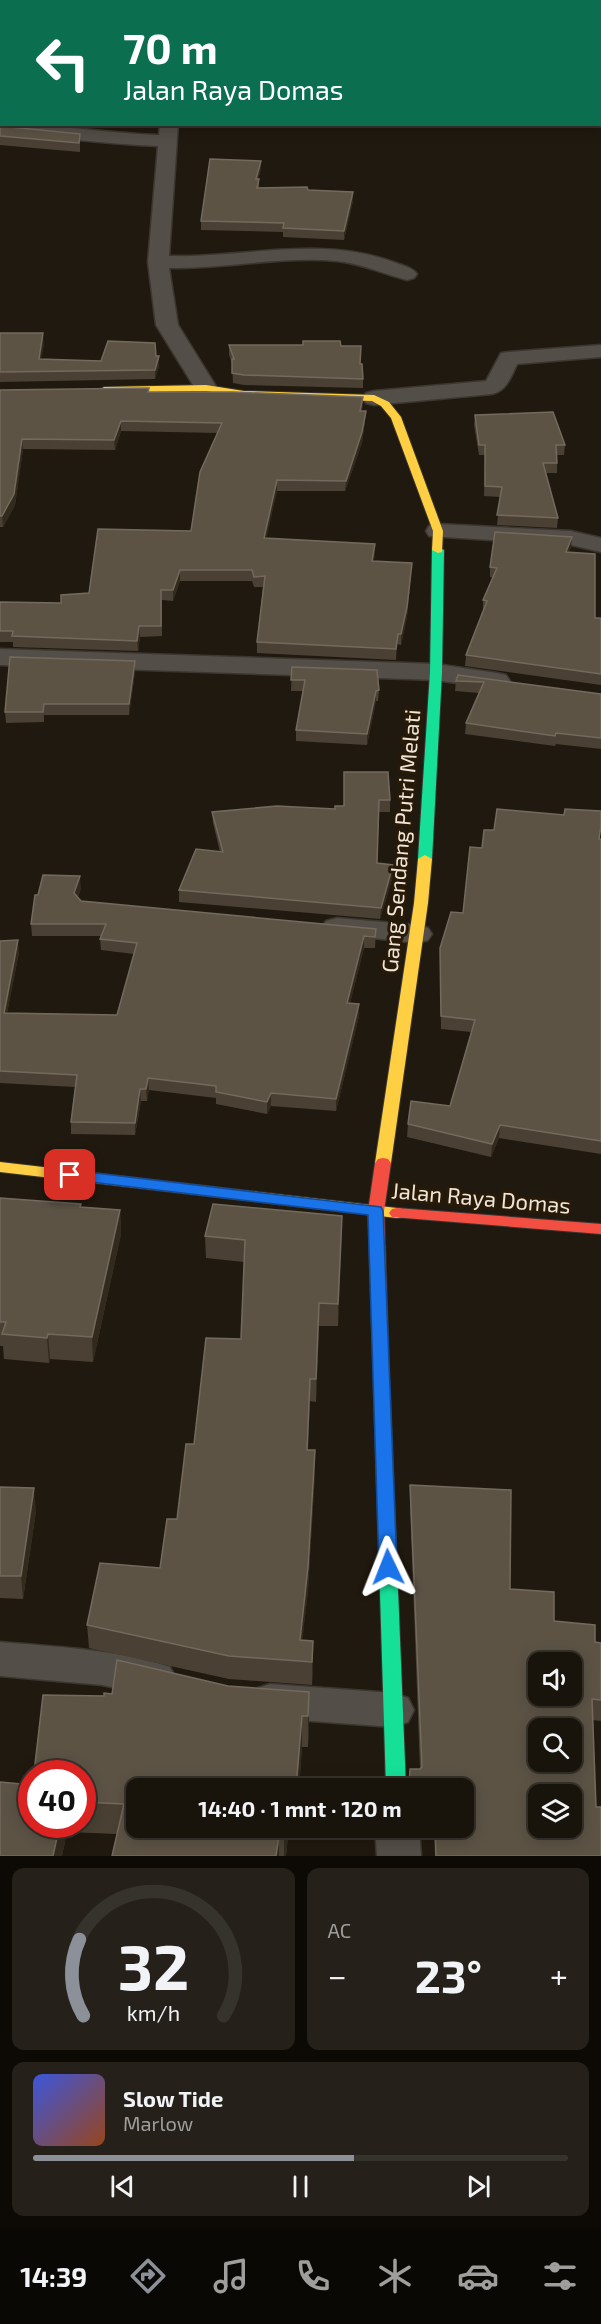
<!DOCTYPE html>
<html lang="id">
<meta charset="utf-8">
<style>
body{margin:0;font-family:"Exo 2",sans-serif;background:#252019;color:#f1f3f6;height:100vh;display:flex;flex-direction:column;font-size:22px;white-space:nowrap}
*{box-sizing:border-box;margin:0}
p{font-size:20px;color:#9f9e9d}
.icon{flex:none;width:33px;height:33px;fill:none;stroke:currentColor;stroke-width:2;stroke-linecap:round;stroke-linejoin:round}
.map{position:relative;height:1856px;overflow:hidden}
.side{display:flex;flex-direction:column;gap:12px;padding:12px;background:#0d0a06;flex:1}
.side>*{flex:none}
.guide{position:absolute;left:0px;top:0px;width:602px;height:126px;box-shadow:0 3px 15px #0003,0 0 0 2px #36322c;background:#0b6e4f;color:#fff;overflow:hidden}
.controls{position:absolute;left:528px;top:1652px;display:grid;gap:12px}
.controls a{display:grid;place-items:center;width:54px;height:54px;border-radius:12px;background:#18130b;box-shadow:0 3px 15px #0003,0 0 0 2px #36322c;font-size:30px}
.speed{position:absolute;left:18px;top:1760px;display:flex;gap:12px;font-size:30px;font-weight:700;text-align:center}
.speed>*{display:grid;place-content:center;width:78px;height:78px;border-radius:50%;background:#18130b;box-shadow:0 3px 15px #0003,0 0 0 2px #36322c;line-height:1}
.speed .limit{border:9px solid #d22;background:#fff;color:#111}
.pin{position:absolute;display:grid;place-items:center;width:51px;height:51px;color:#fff;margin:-26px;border-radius:12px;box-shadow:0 3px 9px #0006}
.me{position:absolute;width:66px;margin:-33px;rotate:358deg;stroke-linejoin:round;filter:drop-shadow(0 0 4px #0008)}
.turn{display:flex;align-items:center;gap:21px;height:126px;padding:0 24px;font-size:27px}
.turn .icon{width:78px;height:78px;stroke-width:2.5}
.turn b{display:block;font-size:42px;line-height:51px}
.big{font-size:45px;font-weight:700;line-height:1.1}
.side .tile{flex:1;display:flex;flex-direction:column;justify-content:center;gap:9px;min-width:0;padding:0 21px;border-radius:12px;background:#252019}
.side .dial{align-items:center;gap:0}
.dial svg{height:156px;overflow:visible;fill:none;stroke:#36322c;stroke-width:7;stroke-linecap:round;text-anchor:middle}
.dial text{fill:#f1f3f6;stroke:none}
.song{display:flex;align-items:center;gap:18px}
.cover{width:72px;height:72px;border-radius:9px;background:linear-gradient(135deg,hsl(230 70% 55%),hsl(20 70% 35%))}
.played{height:6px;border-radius:3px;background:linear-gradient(90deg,#8c9099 60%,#36322c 60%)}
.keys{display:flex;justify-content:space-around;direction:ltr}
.heat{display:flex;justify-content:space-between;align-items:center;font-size:33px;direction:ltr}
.side .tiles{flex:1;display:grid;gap:12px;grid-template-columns:1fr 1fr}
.tile:last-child{grid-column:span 2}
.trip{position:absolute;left:126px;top:1778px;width:348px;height:60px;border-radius:12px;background:#18130b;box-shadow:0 3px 15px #0003,0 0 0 2px #36322c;font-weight:700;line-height:60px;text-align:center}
.dock{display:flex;height:96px;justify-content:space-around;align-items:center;background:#0a0804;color:#9f9e9d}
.dock .icon{width:42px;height:42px}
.dock .current{color:#8c9099}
.dock b{font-size:27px;color:#f1f3f6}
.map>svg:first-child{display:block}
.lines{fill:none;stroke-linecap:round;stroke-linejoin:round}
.street-casing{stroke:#3b362f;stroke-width:3}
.fast-casing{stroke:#3b362f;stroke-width:2}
.slow-casing{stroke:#3b362f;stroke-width:2}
.jam-casing{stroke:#3b362f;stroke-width:2}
.street{fill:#534e47;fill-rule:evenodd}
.fast{fill:#16e098;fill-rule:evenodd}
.slow{fill:#ffcf43;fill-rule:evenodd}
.jam{fill:#f24e42;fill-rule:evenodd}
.wall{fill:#4a4134}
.shaded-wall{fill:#322a1d}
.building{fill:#5c5345;stroke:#736a5d;stroke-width:1.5;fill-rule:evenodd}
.route{fill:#1a73e8;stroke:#114b97;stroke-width:1.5}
.labels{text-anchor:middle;stroke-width:6;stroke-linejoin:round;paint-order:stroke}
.street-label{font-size:22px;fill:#efe6da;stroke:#281a07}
</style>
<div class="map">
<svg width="601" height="1856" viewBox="0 0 601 1856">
<rect width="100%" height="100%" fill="#20190f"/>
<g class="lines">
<!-- street casing -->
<g class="street-casing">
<g id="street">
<path d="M0,14h2l-2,11z"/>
<path d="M0,122l2,2c53,0 104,9 157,11l1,-11h18l-9,132c75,2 151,-21 224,6 8,3 19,5 24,12l-3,4 -7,2c-24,-6 -46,-17 -71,-19 -56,-5 -111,8 -167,7l9,57 39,63 -3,5 -8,2 -8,-2 -42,-68 -8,-63 10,-116c-53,-2 -105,-9 -158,-14z"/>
<path d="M601,345v12l-84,7c-6,13 -10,26 -25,30l-118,11 -8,-2 -3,-5 3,-5 8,-2 112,-10 15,-28 8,-1z"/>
<path d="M438,524l133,7 30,7v14l-30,-7 -142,-9 -3,-5 3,-5z"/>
<path d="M0,649l436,15 61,9 9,2 4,6 -4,6 -9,2 -61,-9 -436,-15z"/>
<path d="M337,918l80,7 11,3 4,6 -4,6 -11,3 -91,-10 -4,-6 4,-6z"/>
<path d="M0,1642c57,5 115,7 170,25l6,12 -6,12 -15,5 -53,-11 -102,-9z"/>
<path d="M270,1684l123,9 15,5 6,12 -6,12 -15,5 -123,-9 -15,-5 -6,-12 6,-12z"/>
<path d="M375,1827h44l2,29h-44z"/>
</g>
</g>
<!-- fast casing -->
<g class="fast-casing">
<g id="fast">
<path d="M438,547l6,3 -2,122 -10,187 -7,4 -7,-4 12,-187 2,-122z"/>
<path d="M381,1360l6,2 2,4 17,422h-20l-13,-422 2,-4z"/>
</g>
</g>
<!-- slow casing -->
<g class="slow-casing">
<g id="slow">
<path d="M206,385l38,6 130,4 15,7 12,15 42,114 -1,21 -4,1 -6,-3 1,-19 -42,-113 -10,-12 -9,-5 -128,-4 -38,-6 -102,2 -5,-3 5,-3z"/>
<path d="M425,855l7,4 -4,44 -37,260 -3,4h-10l-3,-4 39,-260 4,-44z"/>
<path d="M0,1162l397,46 5,1 3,4 -3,4 -5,1 -397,-46z"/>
</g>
</g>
<!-- jam casing -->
<g class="jam-casing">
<g id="jam">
<path d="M383,1158l5,1 3,4 -7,48 5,155 -2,4 -6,2 -6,-2 -2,-4 -5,-155 7,-48 3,-4z"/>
<path d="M397,1208l204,16v10l-209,-17 -3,-4 3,-4z"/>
</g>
</g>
<!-- street -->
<use href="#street" class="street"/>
<!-- fast -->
<use href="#fast" class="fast"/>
<!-- slow -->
<use href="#slow" class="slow"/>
<!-- jam -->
<use href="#jam" class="jam"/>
</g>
<!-- wall -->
<g class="wall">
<rect x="0" y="48" width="2" height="72"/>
<path d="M57,124h23v2z"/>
<path d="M0,126l80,8v18l-80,-7z"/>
<path d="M261,169l-3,10h1v9l49,2 45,11 -9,39 -61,-3v-5l-82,-2v-9z"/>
<path d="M0,333l44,10 -3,16 60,2 58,-5v10l-4,13 -155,3z"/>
<path d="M229,345l112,1 19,18 3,15v9l-119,-3 -11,-2 -1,-20 -3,-8z"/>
<path d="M0,390l363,7 -1,14h4l-1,10 -3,22 -17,48h-68l-11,47 109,6 -1,17 38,2 -5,54 -6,28 -4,-1 -1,16 -139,-7v-11l6,-55h-9l-2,-6h-72l-7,20 -11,-1v36l-22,1 -2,14 -125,-4v-5h-13v-40l61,1 28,-10 102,-62 26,-98 -96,-2 -6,19 -92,-1 -8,56 -12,22h-3z"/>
<path d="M475,415l90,30 -1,10h-7v18h-11l12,45 -1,10 -60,-3 3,-28 -16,-1 1,-41h-6l-5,-30z"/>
<path d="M571,547l-2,5 26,66h6v67l-136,-19 1,-11 17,-44v-11l10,-22 -3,-1v-10z"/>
<path d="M292,667l87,23 -1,11h-2l-9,44 -71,-4v-11l7,-39h-12z"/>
<path d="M135,672l-6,43h-85v7l-38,1 -1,-11z"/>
<path d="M458,675l143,19v55l-45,-5 -1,2 -90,-12 1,-11 13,-30 -24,-2 1,-10z"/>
<path d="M344,772l46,28v12h-11l-2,51 16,13 -13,43 -201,-17v-12l41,-38 -7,-29 -1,-11 123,-3 9,-3z"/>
<path d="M601,839v315l-102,-16 -8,19 -84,-20 1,-13 42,-18 21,-74 -30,-3 -1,-81 23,-35 19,-65z"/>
<path d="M81,888l-3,9 3,4 295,28 -1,19h-11l-14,55 9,13 -23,95 -65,-5 -4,8 -51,-10v-6l-67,-8 -2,11h-6l-6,34 -64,-1v-12l4,-35 -75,-4v-142l19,11 -12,61 110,2 17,-61 -33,-4 -1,-11 1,-3h-69l-1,-12z"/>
<path d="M0,1198l81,6v3l39,3 1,24 -28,128 -43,-3 -1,4 -45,-4 -1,-13h-3z"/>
<path d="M342,1216l-4,110h-19l-3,76 -6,-1 -2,49h7v23l-7,117 -6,50 11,24 -1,21 -83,-6 -140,-31 -2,-23 73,-57 17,-49 17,-75 47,-105 3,-77 -38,-4 -1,-22z"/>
<path d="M410,1485l100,104 44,32 41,21 6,1v78l-8,-1 3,87 5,49h-166l-1,-29h30v-39h-55l1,-19h10l-10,-263z"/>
<path d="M0,1487l36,24 -13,88 -23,-1z"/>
<path d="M228,1686l81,6v31l-1,24h-6l-3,41h-163l153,39 -3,29h-174l5,-22 -50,-2 -5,24h-62l32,-32h50v-51l22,-77 8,-2z"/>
</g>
<!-- shaded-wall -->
<g class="shaded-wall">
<path d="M261,161v8l-5,19v-9z"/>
<path d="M353,192v9l-9,39v-9z"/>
<path d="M43,333l1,10 -4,26 -1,-10z"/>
<path d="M159,356v10l-4,13v-9z"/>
<path d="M363,397v10l-3,14v-10z"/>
<path d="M366,411l-1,10 -3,22 -17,48 1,-10z"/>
<path d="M121,421v10l-6,19 -1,-10z"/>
<path d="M22,439l1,10 -8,56 -12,22 -1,-11z"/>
<path d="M277,480v11l-13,58v-11z"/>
<path d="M572,537l-1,10 -5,15v-10z"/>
<path d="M375,544v11l-3,17v-11z"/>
<path d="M412,563l-5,54 -6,28v-11z"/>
<path d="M180,570v11l-7,20v-11z"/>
<path d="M139,626l1,11 -2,14 -1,-10z"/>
<path d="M135,661v11l-6,43v-11z"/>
<path d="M376,691v10l-9,44v-11z"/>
<path d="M393,865v11l-13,43 1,-11z"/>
<path d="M80,876l1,12 -6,17 -1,-12z"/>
<path d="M364,936v12l-17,67v-12z"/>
<path d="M18,940l1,12 -14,73 -1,-12z"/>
<path d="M359,1004v12l-23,95v-12z"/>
<path d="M148,1078l1,12 -2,11 -1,-12z"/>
<path d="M140,1089l1,12 -6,34v-12z"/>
<path d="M271,1093v13l-4,8v-12z"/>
<path d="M500,1125l-1,13 -8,19 1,-13z"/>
<path d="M120,1210l1,24 -28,128 -1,-25z"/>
<path d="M342,1216v22l-4,88v-22z"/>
<path d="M319,1303v23l-3,76v-23z"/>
<path d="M48,1334l2,25 -1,4 -2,-25z"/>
<path d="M310,1379v22l-3,71v-22z"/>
<path d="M315,1450v23l-7,117 -8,73v-23z"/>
<path d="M34,1488l2,23 -13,88 -2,-23z"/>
<path d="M313,1641v23l-1,21v-23z"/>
<path d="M309,1692v31l-1,24v-31z"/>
<path d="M302,1716v31l-3,41h-3z"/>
<path d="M60,1824h6l1,8 -5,24h-9z"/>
<path d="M285,1827h4l-3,29h-2v-19z"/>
<path d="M279,1836v20h-3z"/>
</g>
<!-- building -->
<g class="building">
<rect x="141" y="0" width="51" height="2"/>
<rect x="0" y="48" width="2" height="63"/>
<path d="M0,126l80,8 -1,9 -79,-7z"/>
<path d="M210,159l51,2 -5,18h3l-2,9 50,-1 1,3 45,2 -9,39 -61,-3 1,-5 -83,-2z"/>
<path d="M0,333h43l-4,26 62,2 7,-20 47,2 1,13h3l-4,14 -155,2z"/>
<path d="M303,341h37l1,5h20l-1,18h2l1,15 -119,-4 -12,-2v-14h2l-5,-14h74z"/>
<path d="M149,388l-1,4h85l130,5 -3,14h6l-4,21 -16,49 -69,-1 -13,58 111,6 -3,17 40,2 -5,44 -6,27h-3l-2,15 -139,-7 8,-66 -11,1 -2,-7h-72l-7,20h-12v36h-22l-2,15 -125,-5 1,-5h-13v-29l61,1v-8l28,-2 9,-64 93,2 9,-59 22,-49 -101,-2 -7,19 -92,-1 -8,55 -12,22h-2v-126z"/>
<path d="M553,412l12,33h-9l1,18h-14l15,55 -61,-3 5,-28 -17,-1v-41h-6l-4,-30z"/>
<path d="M495,532l77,5 -6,15 29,2v64h6v56l-135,-19 21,-54 -4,-1 14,-32 -7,-1z"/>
<path d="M10,657l125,4 -6,43h-85l-1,8h-38z"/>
<path d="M292,667l85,3 2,20 -3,1 -9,43 -71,-4 9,-50h-14z"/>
<path d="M458,675l143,19v44l-45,-5 -1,3 -89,-13 18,-41 -28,-1z"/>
<path d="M344,772h44l2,28h-11l-2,63 16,2 -12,43 -202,-18 17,-41 27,3 -11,-40 65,-6 58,3v-3h9z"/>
<path d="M497,809l67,6 1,-6 36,2v15l-2,13h2v302l-101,-16 -8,19 -84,-20 3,-23 39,5 25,-86 -34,-4 -1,-68 11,-36 12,1 7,-66 12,1 2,-18h10z"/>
<path d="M43,875l37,1 -6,17 7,8 295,28 -1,8 -11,-1 -17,67 12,1 -23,95 -65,-6 -4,9 -51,-10v-6l-68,-8 -2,11h-6l-5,34 -64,-1 6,-47 -77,-4v-130l18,-1 -14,73 113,2 20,-72 -37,-4 6,-15h-75l4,-29h3z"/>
<path d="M0,1198l81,6 -1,3 40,3 -28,127 -44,-3 -1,4 -45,-4 4,-12h-6z"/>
<path d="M213,1204l129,12 -4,88 -19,-1 -3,76h-6l-3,71h8l-7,117 -8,73 13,1 -1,21 -83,-6 -142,-31 13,-62 60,5 7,-49h10l9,-75h8l12,-106 35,1 4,-99 -40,-4z"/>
<path d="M410,1485l101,5 -1,99 44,3v29l41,4v17l6,1v57l-9,-1 4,108h5v49h-165l-1,-29h29v-39h-29l-26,-2 1,-17h10l2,-2zM538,1662h34v33h-34zM538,1728h34v33h-34zM538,1794h34v33h-34z"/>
<path d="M0,1487l34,1 -13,88h-21z"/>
<path d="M117,1660l111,26 81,6 -1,24h-6l-6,72h-160v39h149l-1,10 -5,-1 -3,20h-164l12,-52 -42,-2v-29h-48l9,-78 61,1v-3l8,1z"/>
<path d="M0,1782l32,3v39h28l-7,32h-53z"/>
</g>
<!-- route -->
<path class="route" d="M70,1170l311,37 2,4 14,356 -3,5 -6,2 -7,-2 -2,-5 -11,-352 -303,-36 -2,-4 2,-3z"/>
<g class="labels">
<!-- street labels -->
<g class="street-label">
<text transform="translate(401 841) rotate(-85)" y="8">Gang Sendang Putri Melati</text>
<text transform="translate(481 1198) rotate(5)" y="8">Jalan Raya Domas</text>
</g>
</g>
</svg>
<div class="controls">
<a><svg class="icon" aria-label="sound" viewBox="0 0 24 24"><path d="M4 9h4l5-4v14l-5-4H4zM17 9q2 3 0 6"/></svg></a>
<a><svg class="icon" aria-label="search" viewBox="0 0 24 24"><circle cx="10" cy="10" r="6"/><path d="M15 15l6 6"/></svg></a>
<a><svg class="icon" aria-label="layers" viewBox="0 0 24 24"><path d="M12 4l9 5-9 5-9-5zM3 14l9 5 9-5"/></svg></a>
</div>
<div class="speed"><div class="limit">40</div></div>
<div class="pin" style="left:70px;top:1175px;background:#d93025"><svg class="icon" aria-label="arrive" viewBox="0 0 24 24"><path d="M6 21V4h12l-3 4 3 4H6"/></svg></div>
<svg class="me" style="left:388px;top:1567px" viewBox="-20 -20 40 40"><path d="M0-17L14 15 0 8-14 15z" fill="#1a73e8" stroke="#fff" stroke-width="4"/></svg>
<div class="trip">14:40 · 1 mnt · 120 m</div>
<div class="guide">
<div class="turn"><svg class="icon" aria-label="left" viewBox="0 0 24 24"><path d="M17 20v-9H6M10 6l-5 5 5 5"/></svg><div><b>70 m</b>Jalan Raya Domas</div></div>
</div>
</div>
<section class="side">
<div class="tiles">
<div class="tile dial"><svg viewBox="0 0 100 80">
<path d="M14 69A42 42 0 1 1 86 69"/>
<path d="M14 69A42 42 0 0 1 12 30" stroke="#8c9099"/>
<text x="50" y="56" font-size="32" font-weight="700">32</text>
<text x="50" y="72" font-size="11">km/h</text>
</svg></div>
<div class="tile"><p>AC</p>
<div class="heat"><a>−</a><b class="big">23°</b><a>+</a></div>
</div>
<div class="tile">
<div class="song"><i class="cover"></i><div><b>Slow Tide</b><p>Marlow</p></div></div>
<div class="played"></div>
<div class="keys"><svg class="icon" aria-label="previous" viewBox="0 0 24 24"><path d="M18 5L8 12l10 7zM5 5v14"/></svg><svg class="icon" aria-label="pause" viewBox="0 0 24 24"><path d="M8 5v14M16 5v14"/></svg><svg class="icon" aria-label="next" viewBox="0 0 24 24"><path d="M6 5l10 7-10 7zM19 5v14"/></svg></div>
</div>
</div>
</section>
<nav class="dock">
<b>14:39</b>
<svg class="icon current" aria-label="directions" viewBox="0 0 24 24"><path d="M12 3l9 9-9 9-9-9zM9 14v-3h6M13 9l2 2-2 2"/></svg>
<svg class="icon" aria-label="music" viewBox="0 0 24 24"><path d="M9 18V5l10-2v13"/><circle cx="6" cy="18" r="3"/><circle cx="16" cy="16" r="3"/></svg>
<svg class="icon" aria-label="phone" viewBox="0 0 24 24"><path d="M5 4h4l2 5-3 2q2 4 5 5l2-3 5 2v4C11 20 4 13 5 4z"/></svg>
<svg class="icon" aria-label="climate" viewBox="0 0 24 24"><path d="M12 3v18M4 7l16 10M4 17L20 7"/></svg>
<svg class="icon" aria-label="car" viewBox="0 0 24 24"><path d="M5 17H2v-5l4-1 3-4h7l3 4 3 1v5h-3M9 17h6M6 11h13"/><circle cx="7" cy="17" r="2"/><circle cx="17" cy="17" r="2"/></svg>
<svg class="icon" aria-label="filters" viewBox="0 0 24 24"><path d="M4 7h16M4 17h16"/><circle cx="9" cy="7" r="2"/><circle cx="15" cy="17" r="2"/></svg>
</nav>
